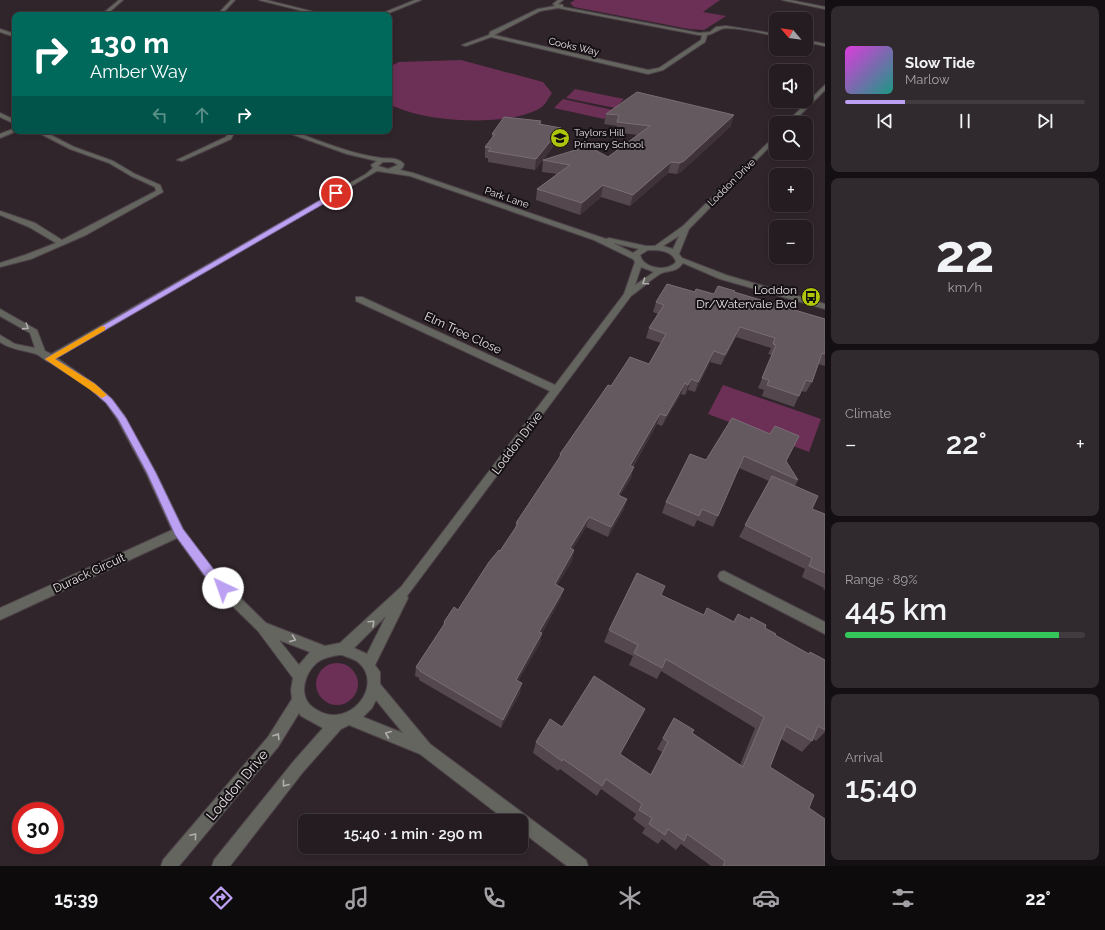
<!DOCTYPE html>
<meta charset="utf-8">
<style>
body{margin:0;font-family:Raleway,sans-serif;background:#30292d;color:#f1f3f6;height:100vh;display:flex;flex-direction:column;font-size:15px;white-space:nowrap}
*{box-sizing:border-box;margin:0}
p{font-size:13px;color:#a3a1a5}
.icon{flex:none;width:22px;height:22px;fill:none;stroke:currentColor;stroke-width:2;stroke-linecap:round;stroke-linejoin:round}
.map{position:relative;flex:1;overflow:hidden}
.sheet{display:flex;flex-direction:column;gap:6px;padding:6px;background:#140f12;width:280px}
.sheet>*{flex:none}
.top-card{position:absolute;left:12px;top:12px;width:380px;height:122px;border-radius:8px;box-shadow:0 2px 6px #0003,0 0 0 1px #413a3e;background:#00695c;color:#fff;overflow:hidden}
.needle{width:26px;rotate:299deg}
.fabs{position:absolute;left:769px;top:12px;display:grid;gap:8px}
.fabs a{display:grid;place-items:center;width:44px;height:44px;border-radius:8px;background:#241c20;box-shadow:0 2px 6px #0003,0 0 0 1px #413a3e;font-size:20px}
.speed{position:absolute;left:12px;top:802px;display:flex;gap:8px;font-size:20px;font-weight:700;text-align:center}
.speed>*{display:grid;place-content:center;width:52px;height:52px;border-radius:50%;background:#241c20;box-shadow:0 2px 6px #0003,0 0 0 1px #413a3e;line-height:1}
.speed .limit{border:6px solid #d22;background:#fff;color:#111}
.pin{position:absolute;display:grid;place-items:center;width:34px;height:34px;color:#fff;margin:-17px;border:2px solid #fff;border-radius:50%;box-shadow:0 1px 4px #0007}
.me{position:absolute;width:44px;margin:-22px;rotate:318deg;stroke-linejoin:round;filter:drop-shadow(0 0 3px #0008)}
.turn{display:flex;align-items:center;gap:14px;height:84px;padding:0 12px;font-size:18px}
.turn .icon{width:52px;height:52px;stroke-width:2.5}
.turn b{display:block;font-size:28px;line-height:34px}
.lanes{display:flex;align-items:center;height:38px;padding:0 12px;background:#0003;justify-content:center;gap:20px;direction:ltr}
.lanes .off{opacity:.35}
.big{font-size:30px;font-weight:600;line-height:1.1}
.sheet .card{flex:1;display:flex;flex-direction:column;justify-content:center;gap:6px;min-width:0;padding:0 14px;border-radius:8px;background:#30292d}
.sheet .dial{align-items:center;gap:0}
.dial b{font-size:52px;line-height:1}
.song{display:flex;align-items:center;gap:12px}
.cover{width:48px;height:48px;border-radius:6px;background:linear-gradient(135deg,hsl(300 70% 55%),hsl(170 70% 35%))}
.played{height:4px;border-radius:2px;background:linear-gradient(90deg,#bca0f2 25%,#413a3e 25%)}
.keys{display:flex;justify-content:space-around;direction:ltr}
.heat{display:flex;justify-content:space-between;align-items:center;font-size:22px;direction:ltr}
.charge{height:6px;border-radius:3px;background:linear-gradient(90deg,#34c759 89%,#413a3e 0)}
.trip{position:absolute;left:298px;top:814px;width:230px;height:40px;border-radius:8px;background:#241c20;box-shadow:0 2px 6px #0003,0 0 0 1px #413a3e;font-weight:600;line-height:40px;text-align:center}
.tabs{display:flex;height:64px;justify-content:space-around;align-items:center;background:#0e0b0d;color:#a3a1a5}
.tabs .icon{width:28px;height:28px}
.tabs .active{color:#bca0f2}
.tabs b{font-size:18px;color:#f1f3f6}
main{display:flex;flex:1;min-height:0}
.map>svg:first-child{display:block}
.green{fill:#6c3056}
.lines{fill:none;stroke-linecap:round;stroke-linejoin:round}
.minor-casing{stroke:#4d4349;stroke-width:2}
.minor{fill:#64655f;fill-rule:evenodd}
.wall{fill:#54484e}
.shaded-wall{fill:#3f3339}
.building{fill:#64595e;stroke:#786e73}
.oneway{stroke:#b3afaf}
.route{fill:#bca0f2;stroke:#7a689d}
.slow{fill:#f59e0b}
.labels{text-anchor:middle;stroke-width:4;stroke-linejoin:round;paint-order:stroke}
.far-street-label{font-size:10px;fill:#e7e0e4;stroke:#151013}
.far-poi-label{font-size:10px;fill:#e7e0e4;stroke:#151013;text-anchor:start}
.poi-label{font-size:12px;fill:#e7e0e4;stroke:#151013;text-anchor:end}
.street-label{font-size:12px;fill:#e7e0e4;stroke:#151013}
.near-street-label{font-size:14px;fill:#e7e0e4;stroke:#151013}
</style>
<main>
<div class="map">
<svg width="825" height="866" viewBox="0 0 825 866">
<rect width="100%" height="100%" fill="#30252b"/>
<!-- green -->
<g class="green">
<path d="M575,0h145l-17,12 23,4 -22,14 -15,-1 -115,-22 -4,-4z"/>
<path d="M461,60l82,22 9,11c-3,4 -6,10 -9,13 -25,19 -92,16 -122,9 -11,-2 -21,-7 -32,-10v-38l10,-5z"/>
<path d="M575,89l49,10 -9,9 -49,-10z"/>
<path d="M563,99l50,11 -9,9 -50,-11z"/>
<path d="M723,385l98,34 -12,33 -101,-38z"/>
<circle cx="337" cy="684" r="21"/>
</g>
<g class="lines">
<!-- minor casing -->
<g class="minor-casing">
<g id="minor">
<path d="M119,0h4l-17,15h-5z"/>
<path d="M231,0h4l-14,15h-4z"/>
<path d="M259,0h7l60,15h-7z"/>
<path d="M415,0h6l-37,15h-6z"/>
<path d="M558,0h5l-5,4 5,1v2l136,26 11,-1 6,-5 10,-1 50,8v2c-16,-3 -34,-8 -51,-8 -7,1 -11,6 -18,7l-2,7 -42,28 -15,4 -157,-37 -25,9 -4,-1 27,-10 1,-3 48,-23 17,-3 -2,-2zM558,8l141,27h3l-1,5 -42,28 -11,2 -154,-35 46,-24z"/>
<path d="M782,0h8l35,7v2z"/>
<path d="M0,29l15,5v3l-15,-5z"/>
<path d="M806,40l19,4v2l-19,-4z"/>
<path d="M825,85v5l-33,33h-6z"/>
<path d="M0,113l15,7v4l-15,-7z"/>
<path d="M15,128v3h2l-17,7v-4z"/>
<path d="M35,131h8l31,16 39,14 22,13 25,11 3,7 -77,43 -55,24 -31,8v-4l25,-8 31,-12 -27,-16 -29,-12v-4l35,12 27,17 94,-49 -1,-4 -24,-11 -22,-13 -39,-14z"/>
<path d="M229,131h6l-4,8 -49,22 -5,-1 49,-23z"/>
<path d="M283,131h9c29,10 58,23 89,27 9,1 16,-1 23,6l-1,3 -3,3 13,3 193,66 3,-1 37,8h9l28,-20 93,-91v5l-87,89 -10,25 3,4 44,17 99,29v5l-105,-30 -37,-16c-8,11 -14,6 -23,11 -10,6 -19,15 -29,22l-224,300 1,2 -33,67 5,7v12l50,60 156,116 2,6h-21l-46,-35v-10h-14l-87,-67 -71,-29 -8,4 -38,43 -73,94h-18l2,-6 79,-98 30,-34 -22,-12 -2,-3 -21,34 -99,119h-18l2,-6 105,-123 24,-38 -1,-9 2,-12 -35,-47 -48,-47 -33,-46 -177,82v-12l172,-78 -26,-57 -29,-54 -11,-16 -17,-15 -40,-26c-5,-1 -7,-6 -13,-8 -13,-4 -24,-4 -36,-12v-7l15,9 20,4 -5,-15 -30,-17v-7l37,21 8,21 6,3 315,-180 7,-6 -2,-3 6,-4 -30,-7zM383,162h10l5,3 -10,4 -10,-3zM377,171l33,5 184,64 39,19 2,3 -11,32 -69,91 -193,-88h-6v4l194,90 -149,196 -61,56 -15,3 -59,-23 -48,-47 -35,-47 -27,-56 -32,-58 -12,-16 -17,-15 -38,-26zM679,236l-6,13 -10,-3zM613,243l26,6 -6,4zM648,250c11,0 24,0 28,12 -8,10 -33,7 -36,-7zM641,267l13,5 -19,13zM386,616l-19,38 -13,-6zM279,640l31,12 -11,13zM339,655h3c5,2 13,4 17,8 25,22 -9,67 -42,47 -5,-3 -9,-6 -11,-11 -6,-14 3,-32 15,-39 6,-3 12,-4 18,-5zM376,700l27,33 -40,-16 9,-9z"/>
<path d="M724,571l101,51v12l-105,-54 -2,-4 2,-4z"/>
</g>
</g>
<!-- minor -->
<use href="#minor" class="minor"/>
</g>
<!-- wall -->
<g class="wall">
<path d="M606,114l125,12 -50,46 -4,2 -9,-1 -38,33 -29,-9 -21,18 -44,-15 1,-11 20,-15 -15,-2 1,-12 65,-3 29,-22 -22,-3 2,-6 -13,-2z"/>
<path d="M541,121v4l18,14 -24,31 -47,-8v-4h-3v-11l7,-9v-4z"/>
<path d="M695,292l19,2 20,-2 91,27v47l-7,-2 -6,18 -6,10 -5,-1 -7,16 -32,-11 2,-6 -6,-2 14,-33 -4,-1 3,-6 -35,-11 -15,28 -11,-3 -15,30 -7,-2 -3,5 -4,-1 -19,32 -5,-2 -24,43 -2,11 -11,18 4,13 -16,28 -22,-10 -14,23h2l-2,11 -15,24 4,13 -19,35 -2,10 -22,38 2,12 -19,35 -82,-48v-2l-4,-2 1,-9 27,-41 1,-4 14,-12 42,-59 15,-22 1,-6 43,-65 1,-4 51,-68 38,-22 12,-21 -15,-5 3,-10 9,-14 -5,-2 3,-10z"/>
<path d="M732,418l54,43 12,19 -3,6 17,23 13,5v76l-2,-1 1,-1 -22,-11 3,-8 -66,-32 30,-56 -30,-13 -26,59 -16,-7 -3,7 -32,-14 4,-11 40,-42z"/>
<path d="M661,595l43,20 29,7 5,-8 27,14 10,7 34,19 1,-2 15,8v72l-9,9 -3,-2 -1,2 -10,11 -21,-13 -11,28 39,41 16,58h-114l-30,-22 -5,6 -14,-11 -4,5 -16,-11 3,-5 -12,-9 3,-5 -35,-25 -4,7 -37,-27 -2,2 -25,-18 3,-11 26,-15 83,-18 -25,45 30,21 12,-23 -5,-3 17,-31 18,15 48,32 15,-37 -94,-57 -4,8 -28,-14 4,-9 -29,-14 5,-12z"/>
</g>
<!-- shaded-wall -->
<g class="shaded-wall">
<path d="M734,115l-3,11 -50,46 -4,2 3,-11z"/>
<path d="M561,128l-2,11 -24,31 1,-11z"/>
<path d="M671,162l-3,11 -38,33 3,-11z"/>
<path d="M603,185l-2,12 -21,18 2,-12z"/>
<path d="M740,327l-4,10 -15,28 4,-10z"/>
<path d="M714,351l-4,11 -15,30 3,-10z"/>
<path d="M691,379l-3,11 -3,5 3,-10z"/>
<path d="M685,383l-4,11 -19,32 4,-10z"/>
<path d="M660,414l-3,10 -30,52 3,-10z"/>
<path d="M634,467l-3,11 -16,27 3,-10z"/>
<path d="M627,499l-3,10 -16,28 3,-10z"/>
<path d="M589,517l-3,10 -19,31 3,-10z"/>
<path d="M574,550l-2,11 -20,33 3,-10z"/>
<path d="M564,589l-3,9 -24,44 2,-10z"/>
<path d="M542,633l-2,10 -26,46 2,-9z"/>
<path d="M522,683l-2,10 -19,35 2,-8z"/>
</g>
<!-- building -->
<g class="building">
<path d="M637,92l97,23 -50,46 -4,2 -9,-1 -38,33 -30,-10 -21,18 -45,-14 33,-24 -27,-5 45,-14 20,11 42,-31 -33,-4 2,-7 -13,-1z"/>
<path d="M504,117l37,4 -2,3 22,4 -25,31 -48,-8 3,-3 -6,-1 10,-13h-3z"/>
<path d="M667,284l28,8 1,-3 18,5 4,-8 17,5 -1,1 91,27v35l-3,-1 -10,29 -6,-2 -7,16 -32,-11 2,-5 -7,-2 14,-33 -3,-1 2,-6 -35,-11 -15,28 -11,-4 -16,31 -7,-3 -3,6 -3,-2 -19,33 -6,-2 -30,52 4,1 -16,28 9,4 -16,28 -22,-10 -19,31 4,2 -19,34 9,5 -25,43 3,1 -26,47 6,3 -19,37 -83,-49v-1l-4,-3 29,-44 -1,-1 10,-15 4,3 31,-48 10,-12 1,1 18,-27 -2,-1 45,-68 -1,-1 48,-69 3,1 19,-29 19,7 17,-30 -17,-6 15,-23 -8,-3z"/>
<path d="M732,418l38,16 5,-8 24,10 -13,25 12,19 -54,-24 -26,60 -16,-7 -3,7 -33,-14 24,-48 16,6z"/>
<path d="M772,476l46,20 -6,13 13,5v59l-16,-7 3,-8 -67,-33z"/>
<path d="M637,573l28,13 -4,9 43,20 3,-7 27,14 4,-8 12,6 1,-3 15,8 -1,3 11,6 -1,1 34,19 1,-2 15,8v70l-7,-4 -6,15 -26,-15 -16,41 44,28 -5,13 16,11v47h-102l2,-5 -38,-27 -3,7 -16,-12 -3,6 -16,-11 3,-6 -13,-8 3,-6 -36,-25 -4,7 -39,-27 -1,2 -26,-19 14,-23 12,8 32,-51 51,33 -25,45 31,21 17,-33 -5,-4 11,-20 20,12 -2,3 51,34 21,-50 -98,-58 -4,9 -28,-15 4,-8 -29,-15z"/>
</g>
<!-- one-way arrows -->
<defs><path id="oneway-chevron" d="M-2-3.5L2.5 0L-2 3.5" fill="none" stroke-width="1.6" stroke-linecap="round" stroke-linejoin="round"/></defs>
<g class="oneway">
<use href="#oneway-chevron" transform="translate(645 282) rotate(145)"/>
<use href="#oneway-chevron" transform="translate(26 327) rotate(32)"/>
<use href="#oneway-chevron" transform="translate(372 623) rotate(-43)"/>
<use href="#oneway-chevron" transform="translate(293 639) rotate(22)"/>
<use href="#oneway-chevron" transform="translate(388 734) rotate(-158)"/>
<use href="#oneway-chevron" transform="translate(277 736) rotate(-58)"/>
<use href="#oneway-chevron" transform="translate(285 784) rotate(128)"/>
<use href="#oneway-chevron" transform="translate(194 836) rotate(-50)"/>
</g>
<!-- route -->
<path class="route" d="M336,191l3,1v3l-284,164 40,25 17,15 14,19 30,55 27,56 45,59 -1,4 -4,1 -4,-1 -9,-9 -35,-48 -28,-62 -29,-54 -12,-16 -17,-15 -44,-29z"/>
<!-- slow -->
<path class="slow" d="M102,326l3,1v3l-50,29 40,25 12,11 -5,3 -57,-39z"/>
<!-- icons -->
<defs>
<g id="school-disc" transform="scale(1)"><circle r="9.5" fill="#aec50a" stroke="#151013"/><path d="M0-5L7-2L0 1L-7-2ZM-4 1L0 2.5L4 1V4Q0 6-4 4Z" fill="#111"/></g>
<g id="bus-disc" transform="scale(1)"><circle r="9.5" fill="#aec50a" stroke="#151013"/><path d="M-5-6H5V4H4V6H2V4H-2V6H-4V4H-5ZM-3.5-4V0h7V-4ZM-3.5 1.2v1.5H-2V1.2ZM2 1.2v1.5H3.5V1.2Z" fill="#111"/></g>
</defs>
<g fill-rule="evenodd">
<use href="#school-disc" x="560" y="138"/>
<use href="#bus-disc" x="811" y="297"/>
</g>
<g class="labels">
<!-- far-street labels -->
<g class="far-street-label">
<text transform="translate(574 46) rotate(13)" y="4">Cooks Way</text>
<text transform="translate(731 182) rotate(-45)" y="4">Loddon Drive</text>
<text transform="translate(507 197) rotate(19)" y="4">Park Lane</text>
</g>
<!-- far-poi labels -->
<g class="far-poi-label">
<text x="574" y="136">Taylors Hill<tspan x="574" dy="12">Primary School</tspan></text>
</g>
<!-- poi labels -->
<g class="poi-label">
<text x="797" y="294">Loddon<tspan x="797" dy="14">Dr/Watervale Bvd</tspan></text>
</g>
<!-- street labels -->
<g class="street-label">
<text transform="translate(463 333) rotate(25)" y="4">Elm Tree Close</text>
<text transform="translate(517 443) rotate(-53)" y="4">Loddon Drive</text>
<text transform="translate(89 573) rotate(-25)" y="4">Durack Circuit</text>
</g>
<!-- near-street labels -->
<g class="near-street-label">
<text transform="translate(237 785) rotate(-50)" y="5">Loddon Drive</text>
</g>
</g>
</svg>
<div class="fabs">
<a><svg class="needle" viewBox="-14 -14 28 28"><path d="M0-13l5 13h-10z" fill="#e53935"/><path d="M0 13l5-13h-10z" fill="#a3a1a5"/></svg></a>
<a><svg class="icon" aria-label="sound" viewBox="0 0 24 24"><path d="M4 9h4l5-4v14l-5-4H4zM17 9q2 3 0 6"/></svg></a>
<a><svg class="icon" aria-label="search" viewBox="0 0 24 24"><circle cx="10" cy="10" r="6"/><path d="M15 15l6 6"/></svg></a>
<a>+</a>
<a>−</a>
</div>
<div class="speed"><div class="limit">30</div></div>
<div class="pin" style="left:336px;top:193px;background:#d93025"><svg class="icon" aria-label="arrive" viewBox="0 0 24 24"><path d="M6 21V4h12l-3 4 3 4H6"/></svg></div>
<svg class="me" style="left:223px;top:588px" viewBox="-20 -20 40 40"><circle r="19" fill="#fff"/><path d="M0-13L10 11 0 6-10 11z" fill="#bca0f2"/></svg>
<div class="trip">15:40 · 1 min · 290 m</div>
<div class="top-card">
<div class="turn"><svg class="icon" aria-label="right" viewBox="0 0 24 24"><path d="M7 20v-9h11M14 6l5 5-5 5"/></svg><div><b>130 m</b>Amber Way</div></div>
<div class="lanes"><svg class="icon off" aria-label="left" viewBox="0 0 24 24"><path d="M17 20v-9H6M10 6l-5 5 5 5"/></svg><svg class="icon off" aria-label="ahead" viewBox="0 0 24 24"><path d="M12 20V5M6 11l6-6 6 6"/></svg><svg class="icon" aria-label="right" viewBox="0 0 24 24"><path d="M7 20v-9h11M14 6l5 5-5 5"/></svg></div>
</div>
</div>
<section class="sheet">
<div class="card">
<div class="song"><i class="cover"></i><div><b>Slow Tide</b><p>Marlow</p></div></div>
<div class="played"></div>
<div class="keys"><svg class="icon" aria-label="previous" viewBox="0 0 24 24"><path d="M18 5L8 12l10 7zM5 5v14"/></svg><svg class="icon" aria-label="pause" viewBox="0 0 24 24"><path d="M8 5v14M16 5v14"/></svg><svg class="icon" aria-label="next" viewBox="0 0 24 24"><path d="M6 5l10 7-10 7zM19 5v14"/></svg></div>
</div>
<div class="card dial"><b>22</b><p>km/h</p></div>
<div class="card"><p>Climate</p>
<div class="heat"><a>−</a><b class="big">22°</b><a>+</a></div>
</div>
<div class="card"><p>Range · 89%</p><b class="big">445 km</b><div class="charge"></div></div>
<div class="card"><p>Arrival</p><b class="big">15:40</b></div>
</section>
</main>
<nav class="tabs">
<b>15:39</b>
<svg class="icon active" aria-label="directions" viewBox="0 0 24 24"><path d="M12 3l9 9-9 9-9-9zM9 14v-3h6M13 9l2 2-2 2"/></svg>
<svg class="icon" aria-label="music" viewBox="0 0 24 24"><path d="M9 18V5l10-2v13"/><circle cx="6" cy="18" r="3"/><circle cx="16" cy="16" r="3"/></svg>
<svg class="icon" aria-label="phone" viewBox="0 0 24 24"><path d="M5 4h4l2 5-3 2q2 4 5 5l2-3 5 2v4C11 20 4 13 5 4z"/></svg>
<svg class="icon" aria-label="climate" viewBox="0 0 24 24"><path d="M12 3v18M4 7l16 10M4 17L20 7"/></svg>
<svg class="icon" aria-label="car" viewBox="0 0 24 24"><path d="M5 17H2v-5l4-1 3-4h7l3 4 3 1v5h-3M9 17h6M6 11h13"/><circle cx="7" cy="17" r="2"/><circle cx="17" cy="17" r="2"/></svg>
<svg class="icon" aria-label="filters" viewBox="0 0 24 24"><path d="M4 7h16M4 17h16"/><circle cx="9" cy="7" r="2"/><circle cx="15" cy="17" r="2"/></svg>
<b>22°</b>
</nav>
